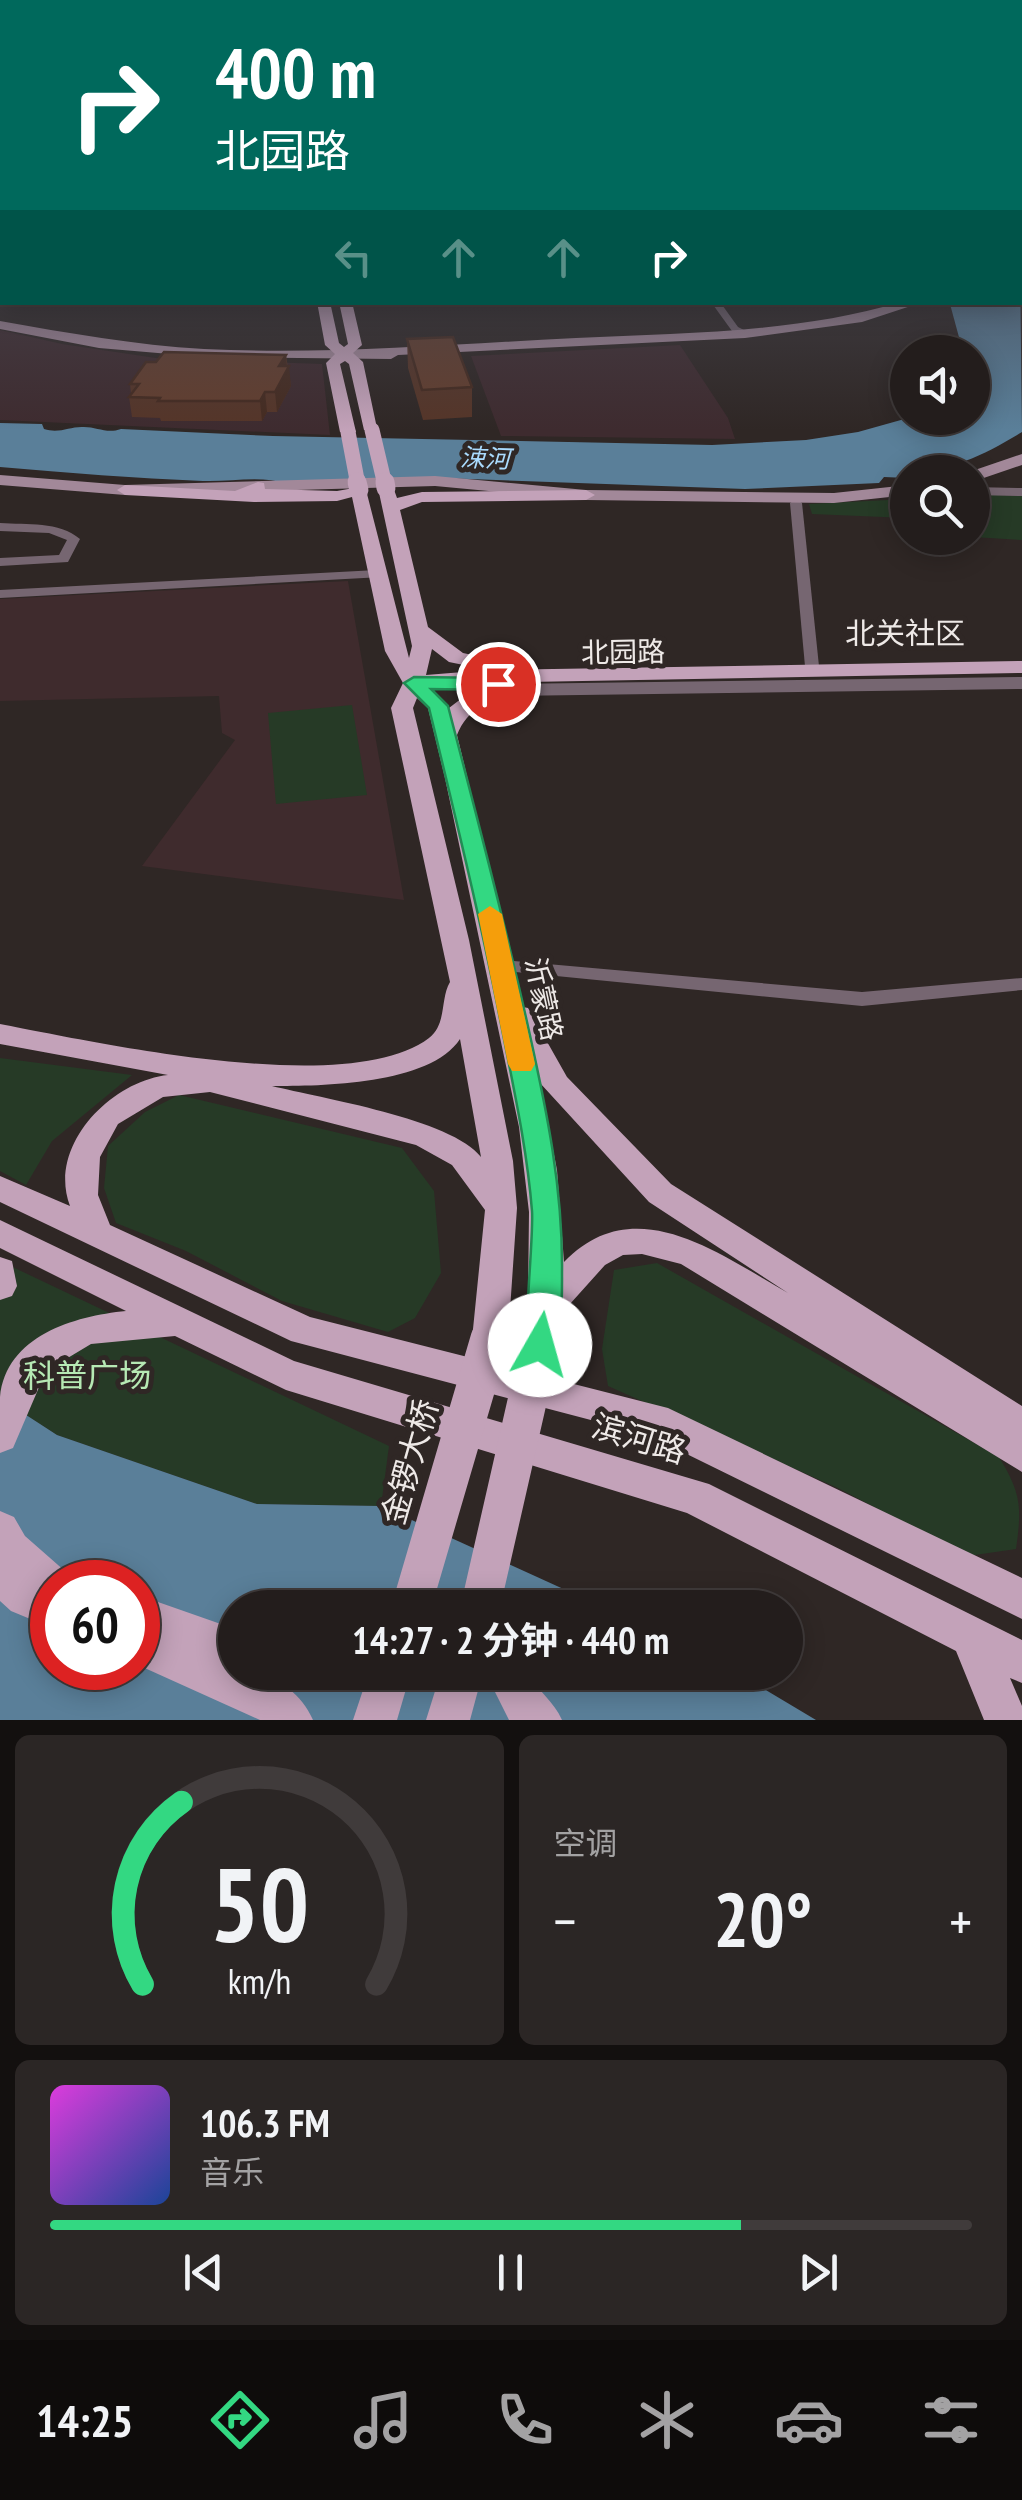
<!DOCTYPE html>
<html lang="zh">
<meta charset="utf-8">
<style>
body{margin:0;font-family:"PT Sans Narrow","Noto Sans SC",sans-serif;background:#2b2625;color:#f1f3f6;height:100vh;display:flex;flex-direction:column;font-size:38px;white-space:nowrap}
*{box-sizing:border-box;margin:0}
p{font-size:32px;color:#a3a2a3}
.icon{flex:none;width:55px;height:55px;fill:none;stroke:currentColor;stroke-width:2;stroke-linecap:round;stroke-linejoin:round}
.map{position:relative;height:1720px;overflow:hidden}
.details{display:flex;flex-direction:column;gap:15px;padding:15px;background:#13100f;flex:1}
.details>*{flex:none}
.top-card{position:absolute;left:0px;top:0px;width:1022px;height:305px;box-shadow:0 5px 25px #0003,0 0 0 2px #403b3b;background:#00695c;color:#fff;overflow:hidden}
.fabs{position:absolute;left:890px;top:335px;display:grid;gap:20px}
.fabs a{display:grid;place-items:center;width:100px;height:100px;border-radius:50%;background:#231d1c;box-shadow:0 5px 25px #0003,0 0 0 2px #403b3b;font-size:50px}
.speed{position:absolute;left:30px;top:1560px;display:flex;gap:20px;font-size:50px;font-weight:700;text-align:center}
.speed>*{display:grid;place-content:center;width:130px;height:130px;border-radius:50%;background:#231d1c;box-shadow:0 5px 25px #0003,0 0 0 2px #403b3b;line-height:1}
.speed .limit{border:15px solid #d22;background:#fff;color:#111}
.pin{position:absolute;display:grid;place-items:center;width:85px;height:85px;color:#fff;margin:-42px;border:5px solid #fff;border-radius:50%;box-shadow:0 2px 10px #0007}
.me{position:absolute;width:110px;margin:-55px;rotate:7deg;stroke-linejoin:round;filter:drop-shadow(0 0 8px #0008)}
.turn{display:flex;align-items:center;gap:35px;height:210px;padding:0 50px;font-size:45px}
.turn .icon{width:130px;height:130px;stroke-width:2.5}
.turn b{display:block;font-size:70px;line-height:85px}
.lanes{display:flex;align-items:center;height:95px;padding:0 50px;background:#0003;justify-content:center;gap:50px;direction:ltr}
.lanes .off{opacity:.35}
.big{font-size:75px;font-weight:700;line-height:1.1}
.details .tile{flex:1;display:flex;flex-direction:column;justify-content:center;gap:15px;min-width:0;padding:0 35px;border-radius:15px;background:#2b2625}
.details .dial{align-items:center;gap:0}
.dial svg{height:260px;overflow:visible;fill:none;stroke:#403b3b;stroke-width:7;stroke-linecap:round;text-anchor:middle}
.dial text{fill:#f1f3f6;stroke:none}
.song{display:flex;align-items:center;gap:30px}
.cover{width:120px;height:120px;border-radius:15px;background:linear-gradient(135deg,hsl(300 70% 55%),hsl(220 70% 35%))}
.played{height:10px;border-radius:5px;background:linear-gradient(90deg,#33d882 75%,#403b3b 75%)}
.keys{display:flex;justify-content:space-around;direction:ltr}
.heat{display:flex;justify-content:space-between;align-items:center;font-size:55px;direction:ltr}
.details .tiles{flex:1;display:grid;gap:15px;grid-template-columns:1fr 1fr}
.tile:last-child{grid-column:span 2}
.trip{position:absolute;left:218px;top:1590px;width:585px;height:100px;border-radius:50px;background:#231d1c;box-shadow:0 5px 25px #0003,0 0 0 2px #403b3b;font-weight:700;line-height:100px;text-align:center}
.tabs{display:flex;height:160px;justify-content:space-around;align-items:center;background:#0e0c0b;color:#a3a2a3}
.tabs .icon{width:70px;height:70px}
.tabs .current{color:#33d882}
.tabs b{font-size:45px;color:#f1f3f6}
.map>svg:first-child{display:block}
.commercial{fill:#3e2b2f}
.education{fill:#3f2b2d}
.green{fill:#263a26}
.water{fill:#5a7f99;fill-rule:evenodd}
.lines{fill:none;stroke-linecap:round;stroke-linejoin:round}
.minor{fill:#766671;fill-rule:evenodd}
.tertiary{fill:#766671;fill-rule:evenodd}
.secondary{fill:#a28899;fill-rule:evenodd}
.primary{fill:#c3a2b9;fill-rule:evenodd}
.primary-bridge-far2{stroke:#c3a2b9;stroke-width:15}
.primary-bridge-far1{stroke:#c3a2b9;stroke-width:19}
.primary-bridge{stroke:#c3a2b9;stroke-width:39}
.wall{fill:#553528}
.shaded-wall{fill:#452b20}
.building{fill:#633e2e;stroke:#452b20;stroke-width:2.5}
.route{fill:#33d882;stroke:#218c54;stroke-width:2.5}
.slow{fill:#f59e0b}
.labels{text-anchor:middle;stroke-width:10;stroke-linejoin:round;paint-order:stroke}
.far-water-label{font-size:25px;font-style:italic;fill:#aadbfe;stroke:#2f2725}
.street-label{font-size:28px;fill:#eee9e7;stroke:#2f2725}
.neighbourhood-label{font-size:30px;fill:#eee9e7;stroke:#2f2725}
.near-park-label{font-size:32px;fill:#b6e9b4;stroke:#2f2725}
.near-street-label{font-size:32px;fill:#eee9e7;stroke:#2f2725}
</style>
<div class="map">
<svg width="1022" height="1720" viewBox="0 0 1022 1720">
<rect width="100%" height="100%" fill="#2f2725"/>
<!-- commercial -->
<g class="commercial">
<path d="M0,330l62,14 94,14 166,6 8,71 -330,-15z"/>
<path d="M680,345l48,73 7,21 -234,-3 -30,-80z"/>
</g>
<!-- education -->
<path class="education" d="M348,581l56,319 -262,-34 93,-126 -13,-7 -3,-37 -219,5v-102z"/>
<!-- green -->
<g class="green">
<path d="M972,494l50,2v44l-49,-3z"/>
<path d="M907,499v19l-95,-4 -3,-10z"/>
<path d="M352,705l15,90 -91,9 -8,-91z"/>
<path d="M0,1058l132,17 -80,66 -26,44 -26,-14z"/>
<path d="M179,1095l223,53 32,43 7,82 -26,45 -27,14 -106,-31 -96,-50 -70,-28 -12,-35 4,-42 37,-34z"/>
<path d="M0,1261l389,185 -8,60 -124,-2 -200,-69 -57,-37z"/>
<path d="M657,1263l342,194c22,36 23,50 17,92l-48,7 -130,-68 -230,-102 -6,-37 12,-79z"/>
</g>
<!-- water -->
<g class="water">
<path d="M1020,264l2,168c-36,22 -72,40 -114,40l-1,6 -23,-1 -5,6 -134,6 -331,-12 -126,7c-27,-9 -56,-2 -85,-3 -68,-3 -135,-8 -203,-14v-44l42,1 2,5c16,5 26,-3 40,-2 13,0 23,7 37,2l152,7 439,9 94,-5 52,-8 50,-14h64v-66h-9l-13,-48 70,-2z"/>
<path d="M0,1398l57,37 200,69 124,2 222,101 -368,1v64l502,1 79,47h-816zM52,1582h86v86h-86z"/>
</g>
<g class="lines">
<!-- minor -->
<g class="minor">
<path d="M0,259l2,1v4l-2,1z"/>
<path d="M711,302h9l18,25 10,5v4l-16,-5z"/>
<path d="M972,487l50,1v8l-50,-1z"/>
<path d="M796,499l6,4 17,163 -7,4 -7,-4 -15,-163z"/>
<path d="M0,523c27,2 59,-2 80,16l-12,23 -68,4v-8l59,-3 8,-15 -18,-7 -49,-2z"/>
<path d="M377,570l5,1v6l-382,21v-8z"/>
<path d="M501,960l361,32 160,-14v12l-160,16 -368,-36 -3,-4z"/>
</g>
<!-- tertiary -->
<path class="tertiary" d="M1022,677v12l-523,7 -10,-6 10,-6z"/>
<!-- secondary -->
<g class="secondary">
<rect x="1020" y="244" width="2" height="8"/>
<path d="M901,302h22l-61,20 -117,16 -347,17 -7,4 -186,-2 -106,-9 -99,-19v-8c68,12 135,24 204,28 125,6 247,-5 372,-11 109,-5 220,-5 325,-36z"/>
<path d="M1022,454v11l-50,17v-10h-3z"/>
<path d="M0,475l125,10 310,-9 151,14 248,3 74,-8v10l-74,8 -248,-3 -151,-14 -310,9 -125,-10z"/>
</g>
<!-- primary -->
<g class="primary">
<path d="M317,302h13l9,41 5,4 4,-3 -9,-42h13l10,43 -9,8 10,9 15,71 -14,-3 -15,-66 -4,-3 -5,3 16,68 -8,5 -8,-5 -14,-69 9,-9 -10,-9z"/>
<path d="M258,482l6,1 1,6 72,2 28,-5 44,172 3,-12 -34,-158 8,-5 6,1 5,14 25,-6 164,-2 9,5 -9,5 -164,2 -22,8 28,117 35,26 37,8 3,4 -5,5 524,-9v12l-495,9v9c-31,7 -57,12 -70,44l66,272 5,1 39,69 104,107 351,222v66l-341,-208 -39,-10 -19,1 -18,10 -44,49 -8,42 -13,4 -13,-4 -5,-11 6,-46 1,-87 -10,-85 -74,-349 -17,-70 -11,-10 -4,10 56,232 44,221 4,47 -9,131 -5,11 -13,4 -13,-4 -5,-11 13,-129 -33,-45 -36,-20 -206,-53 -47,5 -45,27 -18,33 -2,38 12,30 200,92 358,91 354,170v41l-374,-184 -357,-94 -291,-139v-26l70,30c-23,-60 41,-125 98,-131l-168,-31v-20c95,18 349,75 429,14 18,-14 11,-39 21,-56l-59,-274 12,-25 -18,-32 -33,-154 -15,4 -83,1 -129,-7 -8,-5 8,-5 110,6zM432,649l17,13 39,8 -62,5zM464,683h42l-40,12 -17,13 -18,-21zM460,1039l21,118c-29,-38 -161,-59 -209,-71 49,0 158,-1 188,-47zM540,1083l109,119 139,91c-70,-40 -154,-104 -224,-31l-7,-92z"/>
<path d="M0,1220l294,141 415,123 313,156v43l-12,-5 12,28v14h-38l-28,-69 -269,-138 -401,-123 -111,-54 -84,8 -45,27 -33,77 -13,5c0,-18 0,-38 0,-56 6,-61 74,-81 126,-86l-126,-63z"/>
<path d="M0,1257l12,4 5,25 -5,10 -12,4z"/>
<path d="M0,1511l14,6 11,19 41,36 5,10h-19v46l-41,-17 -11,-10z"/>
<path d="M138,1595l97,34v43c34,0 64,16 78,48h-53l-122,-55z"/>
<path d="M369,1672h42l-14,48h-44z"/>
<path d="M441,1672h42l-13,48h-44z"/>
<path d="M485,1672h43c9,19 26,29 34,48h-53z"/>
</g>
<!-- primary-bridge-far2 -->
<g class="primary-bridge-far2">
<path d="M372,430l13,55"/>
<path d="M348,432l10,53"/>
</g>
<!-- primary-bridge-far1 -->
<g class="primary-bridge-far1">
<path d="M357,482l2,8"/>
<path d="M385,482l1,6"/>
</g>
<!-- primary-bridge -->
<g class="primary-bridge">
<path d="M411,1608l79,-269"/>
<path d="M480,1608l60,-263"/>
</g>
</g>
<!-- wall -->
<g class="wall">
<path d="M407,339l65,48v30l-49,3 -15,-52z"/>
<path d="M286,355l5,31 -14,26h-10l-5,9h-101l-1,-3 -28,-1 -3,-20 2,-3 -1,-10z"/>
</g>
<!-- shaded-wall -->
<g class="shaded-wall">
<path d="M286,355l1,15 2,-4 2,20 -14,26 -2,-20 4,-26z"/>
<path d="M265,392l2,20 -5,9 -2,-20z"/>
</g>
<!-- building -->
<g class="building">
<path d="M453,337l19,50 -50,3 -15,-51z"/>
<path d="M164,352l122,3 -7,11h10l-14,26h-10l-5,9h-102l2,-3 -31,-1 10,-13h-9l16,-22h10z"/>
</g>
<!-- sky -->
<linearGradient id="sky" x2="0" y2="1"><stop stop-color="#1a1514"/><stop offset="0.44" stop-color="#474751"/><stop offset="1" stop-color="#474751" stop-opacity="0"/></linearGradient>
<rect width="1022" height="430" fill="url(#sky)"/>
<!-- route -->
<path class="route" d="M414,677l84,1 9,6 -9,6 -67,-1 17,17c28,108 57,216 81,325 18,81 34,158 33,241 0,27 1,58 -11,83l-11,4 -11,-4c-7,-14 5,-117 3,-144 -5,-62 -18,-121 -30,-182 -21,-108 -47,-214 -73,-321l-25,-25z"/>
<!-- slow -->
<path class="slow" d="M490,906l12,8 33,150 -4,7h-19l-4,-7 -30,-150z"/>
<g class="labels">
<!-- far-water labels -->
<g class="far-water-label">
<text transform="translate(485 458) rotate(2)" y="9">涑河</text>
</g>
<!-- street labels -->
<g class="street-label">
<text transform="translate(623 652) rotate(-1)" y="10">北园路</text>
<text transform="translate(544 999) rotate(78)" y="10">沂蒙路</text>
</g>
<!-- neighbourhood labels -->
<g class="neighbourhood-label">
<text x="905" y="644">北关社区</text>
</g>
<!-- near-park labels -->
<g class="near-park-label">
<text x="87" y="1387">科普广场</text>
</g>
<!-- near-street labels -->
<g class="near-street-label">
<text transform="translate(639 1439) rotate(17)" y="11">滨河路</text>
<text transform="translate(410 1462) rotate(-74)" y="11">金锣大桥</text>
</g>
</g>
</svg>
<div class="fabs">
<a><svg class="icon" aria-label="sound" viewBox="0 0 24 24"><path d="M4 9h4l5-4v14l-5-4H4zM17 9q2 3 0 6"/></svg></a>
<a><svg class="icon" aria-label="search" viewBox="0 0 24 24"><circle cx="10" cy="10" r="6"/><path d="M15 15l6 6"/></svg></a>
</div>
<div class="speed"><div class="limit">60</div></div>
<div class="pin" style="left:498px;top:684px;background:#d93025"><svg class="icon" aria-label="arrive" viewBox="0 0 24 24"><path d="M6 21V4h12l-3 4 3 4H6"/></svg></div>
<svg class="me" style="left:540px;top:1345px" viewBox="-20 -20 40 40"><circle r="19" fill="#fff"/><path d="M0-13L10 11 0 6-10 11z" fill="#33d882"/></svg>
<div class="trip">14:27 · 2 分钟 · 440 m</div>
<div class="top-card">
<div class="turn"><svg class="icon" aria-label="right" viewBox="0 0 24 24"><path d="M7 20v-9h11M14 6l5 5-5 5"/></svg><div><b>400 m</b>北园路</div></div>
<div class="lanes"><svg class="icon off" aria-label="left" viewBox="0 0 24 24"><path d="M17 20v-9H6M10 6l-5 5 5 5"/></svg><svg class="icon off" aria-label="ahead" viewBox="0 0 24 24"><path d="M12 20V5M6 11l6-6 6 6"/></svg><svg class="icon off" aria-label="ahead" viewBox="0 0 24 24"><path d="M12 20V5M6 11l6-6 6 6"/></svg><svg class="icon" aria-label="right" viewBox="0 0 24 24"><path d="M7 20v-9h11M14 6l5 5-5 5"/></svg></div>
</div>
</div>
<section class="details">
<div class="tiles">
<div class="tile dial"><svg viewBox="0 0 100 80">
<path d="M14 69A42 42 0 1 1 86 69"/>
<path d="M14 69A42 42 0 0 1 26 13" stroke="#33d882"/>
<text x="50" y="56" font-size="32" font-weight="700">50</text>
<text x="50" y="72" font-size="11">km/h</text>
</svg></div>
<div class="tile"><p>空调</p>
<div class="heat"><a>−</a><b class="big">20°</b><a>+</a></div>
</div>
<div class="tile">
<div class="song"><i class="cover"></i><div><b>106.3 FM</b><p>音乐</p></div></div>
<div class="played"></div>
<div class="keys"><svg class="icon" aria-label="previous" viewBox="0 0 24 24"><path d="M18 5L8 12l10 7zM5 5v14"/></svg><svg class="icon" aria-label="pause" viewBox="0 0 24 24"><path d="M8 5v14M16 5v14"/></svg><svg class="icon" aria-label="next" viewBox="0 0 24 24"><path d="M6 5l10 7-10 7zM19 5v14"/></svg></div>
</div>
</div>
</section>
<nav class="tabs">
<b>14:25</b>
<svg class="icon current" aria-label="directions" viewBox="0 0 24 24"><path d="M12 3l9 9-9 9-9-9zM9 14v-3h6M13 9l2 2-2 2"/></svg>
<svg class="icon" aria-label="music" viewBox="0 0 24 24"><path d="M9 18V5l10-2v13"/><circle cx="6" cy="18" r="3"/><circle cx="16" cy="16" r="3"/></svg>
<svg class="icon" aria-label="phone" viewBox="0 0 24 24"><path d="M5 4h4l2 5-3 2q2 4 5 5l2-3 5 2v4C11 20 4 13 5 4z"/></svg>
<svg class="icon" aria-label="climate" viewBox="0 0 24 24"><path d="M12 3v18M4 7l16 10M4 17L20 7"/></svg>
<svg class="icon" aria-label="car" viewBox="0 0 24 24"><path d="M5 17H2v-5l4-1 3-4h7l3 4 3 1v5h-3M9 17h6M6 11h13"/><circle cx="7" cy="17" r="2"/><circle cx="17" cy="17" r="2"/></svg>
<svg class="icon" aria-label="filters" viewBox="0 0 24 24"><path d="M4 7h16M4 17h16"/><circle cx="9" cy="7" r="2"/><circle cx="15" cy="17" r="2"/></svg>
</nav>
